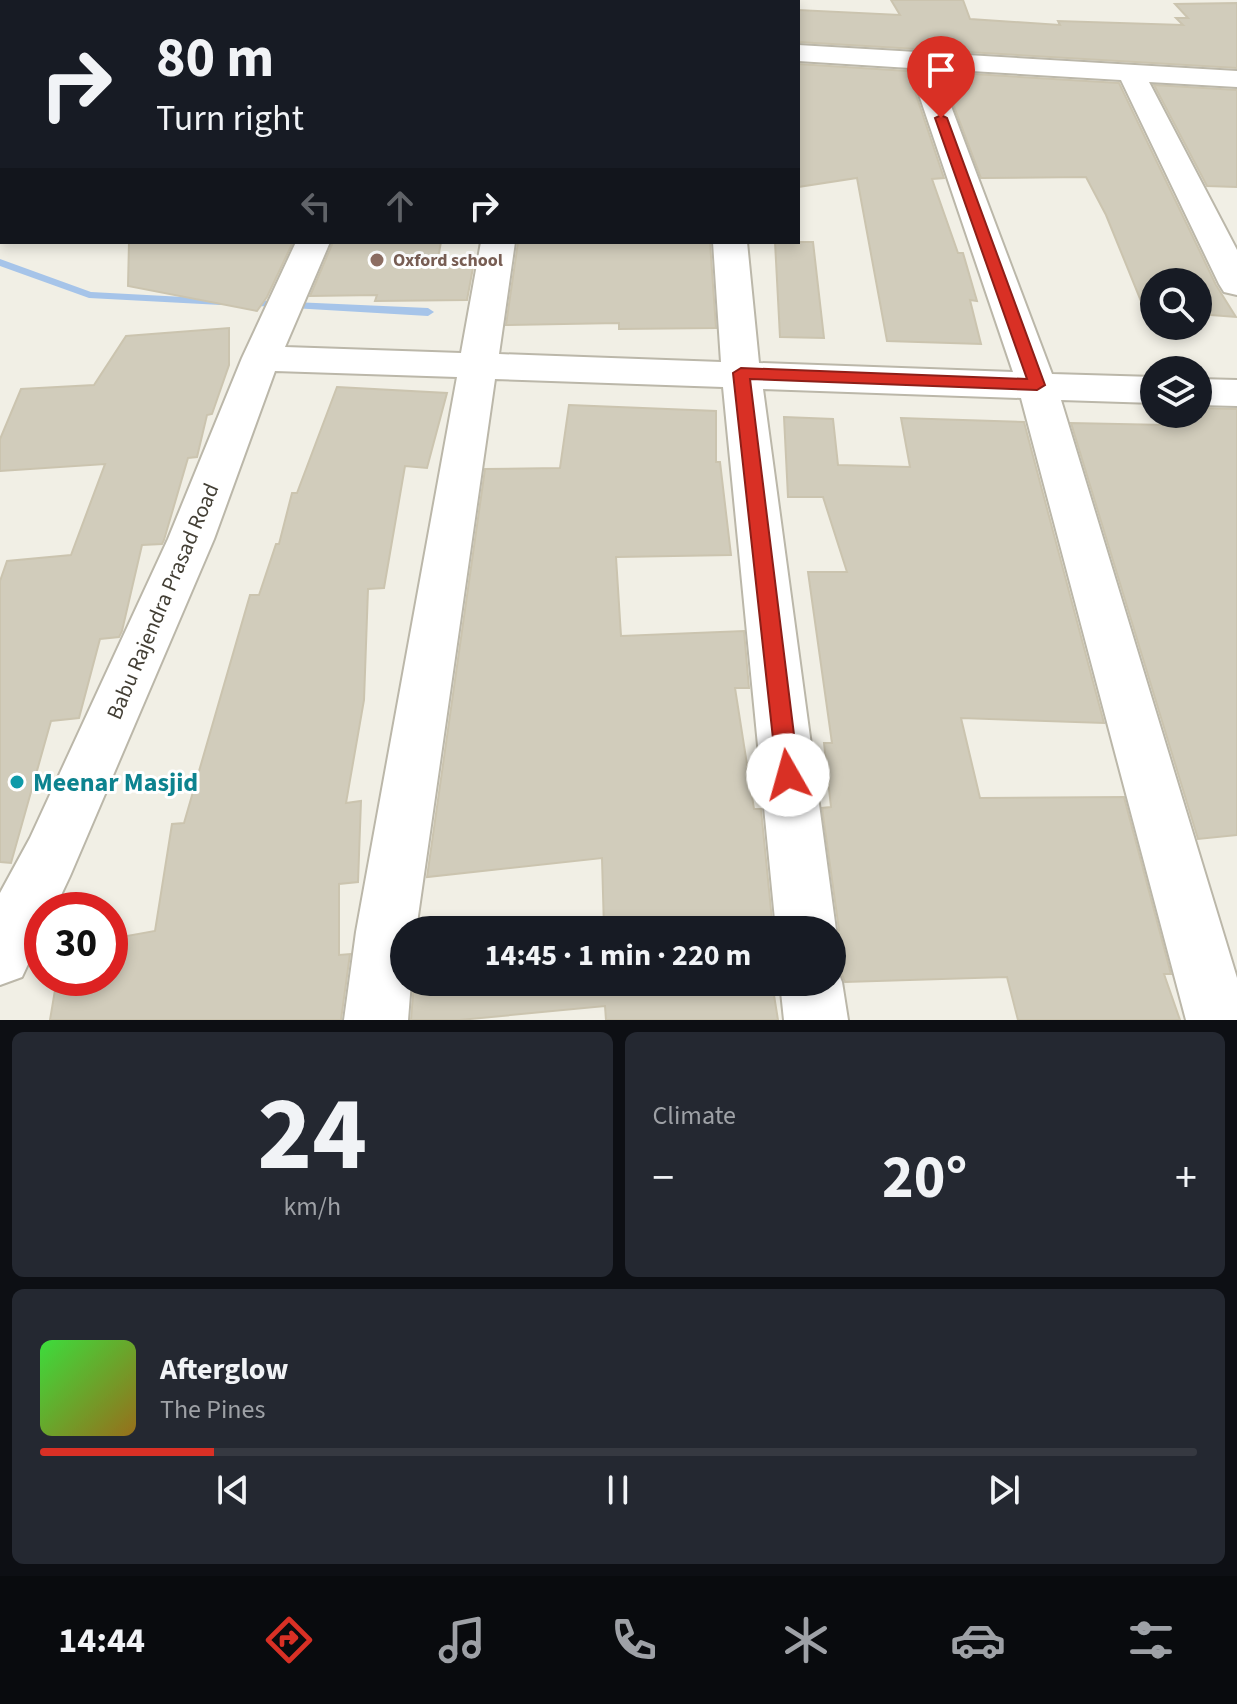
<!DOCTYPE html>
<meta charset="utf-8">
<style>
body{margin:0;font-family:"Source Sans 3",sans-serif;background:#242831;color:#f1f3f6;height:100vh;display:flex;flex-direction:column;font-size:30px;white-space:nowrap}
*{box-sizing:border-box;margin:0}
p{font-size:26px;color:#9ea1a6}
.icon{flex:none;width:44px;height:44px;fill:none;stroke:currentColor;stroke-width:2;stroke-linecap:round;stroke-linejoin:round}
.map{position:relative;height:1020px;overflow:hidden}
.panel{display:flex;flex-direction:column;gap:12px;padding:12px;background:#0d0f14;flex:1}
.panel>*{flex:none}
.guide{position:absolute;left:0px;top:0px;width:800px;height:244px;box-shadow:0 4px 12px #0003;background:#171b24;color:#f1f3f6;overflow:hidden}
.controls{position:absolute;left:1140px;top:268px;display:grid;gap:16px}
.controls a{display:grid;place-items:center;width:72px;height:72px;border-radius:50%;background:#171b24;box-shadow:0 4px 12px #0003;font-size:40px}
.speed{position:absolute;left:24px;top:892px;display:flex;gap:16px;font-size:40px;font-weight:700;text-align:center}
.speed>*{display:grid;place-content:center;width:104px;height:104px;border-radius:50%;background:#171b24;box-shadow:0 4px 12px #0003;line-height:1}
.speed .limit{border:12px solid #d22;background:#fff;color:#111}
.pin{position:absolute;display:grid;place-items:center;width:68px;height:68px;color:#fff;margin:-82px -34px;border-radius:50% 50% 50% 0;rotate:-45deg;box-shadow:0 0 8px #0007}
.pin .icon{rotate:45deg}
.me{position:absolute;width:88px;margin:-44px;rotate:353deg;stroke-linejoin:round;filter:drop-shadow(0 0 6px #0008)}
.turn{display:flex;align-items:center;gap:28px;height:168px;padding:0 24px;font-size:36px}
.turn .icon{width:104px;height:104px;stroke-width:2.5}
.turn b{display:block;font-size:56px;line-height:68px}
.lanes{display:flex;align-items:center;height:76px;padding:0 24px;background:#0003;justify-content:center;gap:40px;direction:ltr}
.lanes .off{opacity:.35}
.big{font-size:60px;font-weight:700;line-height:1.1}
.panel .card{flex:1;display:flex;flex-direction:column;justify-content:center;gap:12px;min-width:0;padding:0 28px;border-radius:12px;background:#242831}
.panel .dial{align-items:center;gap:0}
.dial b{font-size:104px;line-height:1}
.song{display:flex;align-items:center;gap:24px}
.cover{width:96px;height:96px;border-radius:12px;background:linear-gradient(135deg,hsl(120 70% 55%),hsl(40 70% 35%))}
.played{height:8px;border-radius:4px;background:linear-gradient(90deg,#d93025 15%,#363941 15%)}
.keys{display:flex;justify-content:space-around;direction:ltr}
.heat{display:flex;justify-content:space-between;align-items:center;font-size:44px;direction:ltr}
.panel .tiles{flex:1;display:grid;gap:12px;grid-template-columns:1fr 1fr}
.card:last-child{grid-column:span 2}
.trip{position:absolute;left:390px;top:916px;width:456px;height:80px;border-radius:40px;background:#171b24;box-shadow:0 4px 12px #0003;font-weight:700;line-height:80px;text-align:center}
.tabs{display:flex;height:128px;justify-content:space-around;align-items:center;background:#090b0e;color:#9ea1a6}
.tabs .icon{width:56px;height:56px}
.tabs .active{color:#d93025}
.tabs b{font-size:36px;color:#f1f3f6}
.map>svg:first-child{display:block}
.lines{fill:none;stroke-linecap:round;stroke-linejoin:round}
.stream{fill:#a6c4e9;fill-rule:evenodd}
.building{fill:#d1ccbb;stroke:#cbc4af;stroke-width:2}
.minor-casing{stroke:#bbb7a9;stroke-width:4}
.minor{fill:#fff;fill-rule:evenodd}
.route{fill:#d93025;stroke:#8d1f18;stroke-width:2}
.education-dot{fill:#8d6e63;stroke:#fff;stroke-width:3}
.culture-dot{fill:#0f9aa8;stroke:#fff;stroke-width:3}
.labels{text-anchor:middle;stroke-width:6;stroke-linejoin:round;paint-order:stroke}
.far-education-label{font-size:18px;font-weight:bold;fill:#785e54;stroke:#fff;text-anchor:start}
.street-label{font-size:22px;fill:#433f35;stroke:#fff}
.near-culture-label{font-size:26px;font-weight:bold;fill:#0d838f;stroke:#fff;text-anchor:start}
</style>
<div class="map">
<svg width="1237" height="1020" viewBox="0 0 1237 1020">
<rect width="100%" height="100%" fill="#f1efe5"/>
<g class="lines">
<!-- stream -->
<g class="stream">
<path d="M0,259l91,33 130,7 6,3 -6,3 -132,-7 -89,-32z"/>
<path d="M246,300l182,8 6,4 -6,4 -186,-11v-4z"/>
</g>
</g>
<!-- building -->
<g class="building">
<path d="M891,0h72l7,19 90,6 -2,-4 125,4 -7,-7h12l-13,-14 62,-1v65l-439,-26v-32l102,5z"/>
<path d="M798,64l110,7 36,107 -12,1 26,74h5l14,48 -7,-1 11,44 -94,-3 -30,-163 -59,9z"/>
<path d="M941,72l178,11 97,202 20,32 -38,-3v-32h-44v30l-9,-1 -39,-96 -20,-38 -105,1z"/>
<path d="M1154,85l83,5v97l-30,-1z"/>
<path d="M129,242h164l-26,55 -10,14 -129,-25z"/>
<path d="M333,242h108l-3,16 37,-1 -8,43 -92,1 2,-6 -67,1z"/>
<path d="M518,242h192l6,86 -97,1v-6l-113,2z"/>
<path d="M775,242h38l11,96 -44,-1z"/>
<path d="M229,328v37l-17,49 -5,1 -10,42 -9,1 -24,82 -2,4 -20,1 -20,86 -3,6 -19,2 -21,79 -28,3 -40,142 -11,-1v-281l7,-20 64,-6 34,-91 -105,7v-32l21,-50 73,-4 32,-49z"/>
<path d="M337,387l110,6 -20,75 -22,-2 -21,122 -16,1 -4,111 -18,103 15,-2 -3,81 -19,2v71l11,-1 -9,66h-291l7,-42h53v-39l45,-8 17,-107 12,-1 66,-228h9l17,-51h3l13,-51h5z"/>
<path d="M569,405l147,6v51h4l11,93 -115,2 5,79 123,-5 5,57h-14l19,121h7l12,121h-176l7,-1 -2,-71 -175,19 58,-408 75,-1z"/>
<path d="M1198,408l39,1v426l-39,4 -127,-416 96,2 -6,-11h37z"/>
<path d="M784,417l49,2 5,46 72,2 -9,-49 123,4 80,301 -143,-5 19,80 144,-1 47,177h-7l16,46h-162l-11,-43 -162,5 -9,-23 -4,-2v-14l7,-13 -17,-122 9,-1 -7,-64h8l-24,-171h39l-24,-75h-35z"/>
<path d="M414,982h363l1,6 -5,1 5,31h-172l-1,-14 -145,14h-49z"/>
</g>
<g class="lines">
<!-- minor casing -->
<g class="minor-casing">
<g id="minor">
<rect x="703" y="0" width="24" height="2"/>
<path d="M798,45l439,26v16l-88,-5 88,168v45l-13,-3 -5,-8 -98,-204 -184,-11 115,305 102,3v26l-93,-3 176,578v42h-51l-165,-622 -258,-9 73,541 -4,10v-10h-56l-53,-543 -228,-8 -79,551h-12v52h7l-3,38h-64l12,-88 101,-555 -182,-6 -61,168 -144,337 -16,34h-12v24l-20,43 -22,8v-92l30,-55 138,-299 74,-181 54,-116h34l-45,105 176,6 20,-111h34l-16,112 222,8 -8,-120h34l12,121 254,9 -103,-304 -112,-7z"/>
<rect x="0" y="48" width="2" height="16"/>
<path d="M2,202v20l-2,1v-20z"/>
<path d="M1198,379l39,1v26l-39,-1z"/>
<path d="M833,960l9,22 6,38h-64l-4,-38h52z"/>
</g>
</g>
<!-- minor -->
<use href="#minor" class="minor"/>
</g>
<!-- route -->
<path class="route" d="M941,115l6,3 98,267 -8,5 -287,-11 49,396 -3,8 -8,2 -8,-2 -3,-8 -44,-402 8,-5 286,11 -92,-261z"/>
<!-- markers -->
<circle class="education-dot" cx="377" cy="260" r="8"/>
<circle class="culture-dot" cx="17" cy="782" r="8"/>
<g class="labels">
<!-- far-education labels -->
<g class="far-education-label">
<text x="393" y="266">Oxford school</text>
</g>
<!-- street labels -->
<g class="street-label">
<text transform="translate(162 601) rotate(-67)" y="8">Babu Rajendra Prasad Road</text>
</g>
<!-- near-culture labels -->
<g class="near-culture-label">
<text x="33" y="791">Meenar Masjid</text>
</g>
</g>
</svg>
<div class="controls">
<a><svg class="icon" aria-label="search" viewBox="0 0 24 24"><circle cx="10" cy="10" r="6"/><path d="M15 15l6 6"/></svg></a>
<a><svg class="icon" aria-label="layers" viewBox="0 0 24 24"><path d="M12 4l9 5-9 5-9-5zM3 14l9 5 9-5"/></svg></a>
</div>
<div class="speed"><div class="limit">30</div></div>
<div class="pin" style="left:941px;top:118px;background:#d93025"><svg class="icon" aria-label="arrive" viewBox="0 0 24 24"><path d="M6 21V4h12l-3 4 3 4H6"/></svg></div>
<svg class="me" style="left:788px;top:775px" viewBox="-20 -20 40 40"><circle r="19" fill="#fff"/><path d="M0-13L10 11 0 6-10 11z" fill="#d93025"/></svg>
<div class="trip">14:45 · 1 min · 220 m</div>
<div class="guide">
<div class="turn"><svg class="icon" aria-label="right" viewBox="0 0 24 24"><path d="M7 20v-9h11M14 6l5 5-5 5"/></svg><div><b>80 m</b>Turn right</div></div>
<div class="lanes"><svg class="icon off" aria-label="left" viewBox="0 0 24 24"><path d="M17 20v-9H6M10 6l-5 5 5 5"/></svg><svg class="icon off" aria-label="ahead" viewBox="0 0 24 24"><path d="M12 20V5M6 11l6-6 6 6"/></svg><svg class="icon" aria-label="right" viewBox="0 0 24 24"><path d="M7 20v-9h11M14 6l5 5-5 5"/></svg></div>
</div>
</div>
<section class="panel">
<div class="tiles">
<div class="card dial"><b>24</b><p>km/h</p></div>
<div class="card"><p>Climate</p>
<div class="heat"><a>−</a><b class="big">20°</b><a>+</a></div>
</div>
<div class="card">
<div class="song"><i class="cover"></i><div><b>Afterglow</b><p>The Pines</p></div></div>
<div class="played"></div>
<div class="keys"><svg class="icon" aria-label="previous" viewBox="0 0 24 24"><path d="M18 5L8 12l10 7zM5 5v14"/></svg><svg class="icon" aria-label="pause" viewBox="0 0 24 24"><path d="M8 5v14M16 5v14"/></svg><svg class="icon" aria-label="next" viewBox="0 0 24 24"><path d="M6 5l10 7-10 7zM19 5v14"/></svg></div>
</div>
</div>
</section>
<nav class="tabs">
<b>14:44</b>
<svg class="icon active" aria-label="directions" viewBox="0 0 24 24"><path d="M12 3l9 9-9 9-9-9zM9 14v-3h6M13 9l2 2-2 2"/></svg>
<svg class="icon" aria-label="music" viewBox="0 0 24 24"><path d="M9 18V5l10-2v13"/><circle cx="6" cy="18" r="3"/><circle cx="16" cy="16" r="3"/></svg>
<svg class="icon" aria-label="phone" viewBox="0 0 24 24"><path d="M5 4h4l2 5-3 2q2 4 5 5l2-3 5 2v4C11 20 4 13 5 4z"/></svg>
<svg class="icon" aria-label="climate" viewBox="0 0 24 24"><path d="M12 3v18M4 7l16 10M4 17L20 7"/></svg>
<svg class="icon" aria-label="car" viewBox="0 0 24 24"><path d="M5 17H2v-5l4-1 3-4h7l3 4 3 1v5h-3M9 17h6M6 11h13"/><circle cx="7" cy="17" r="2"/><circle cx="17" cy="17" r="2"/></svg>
<svg class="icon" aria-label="filters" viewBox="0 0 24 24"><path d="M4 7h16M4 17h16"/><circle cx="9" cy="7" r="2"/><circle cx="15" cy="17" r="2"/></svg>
</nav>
